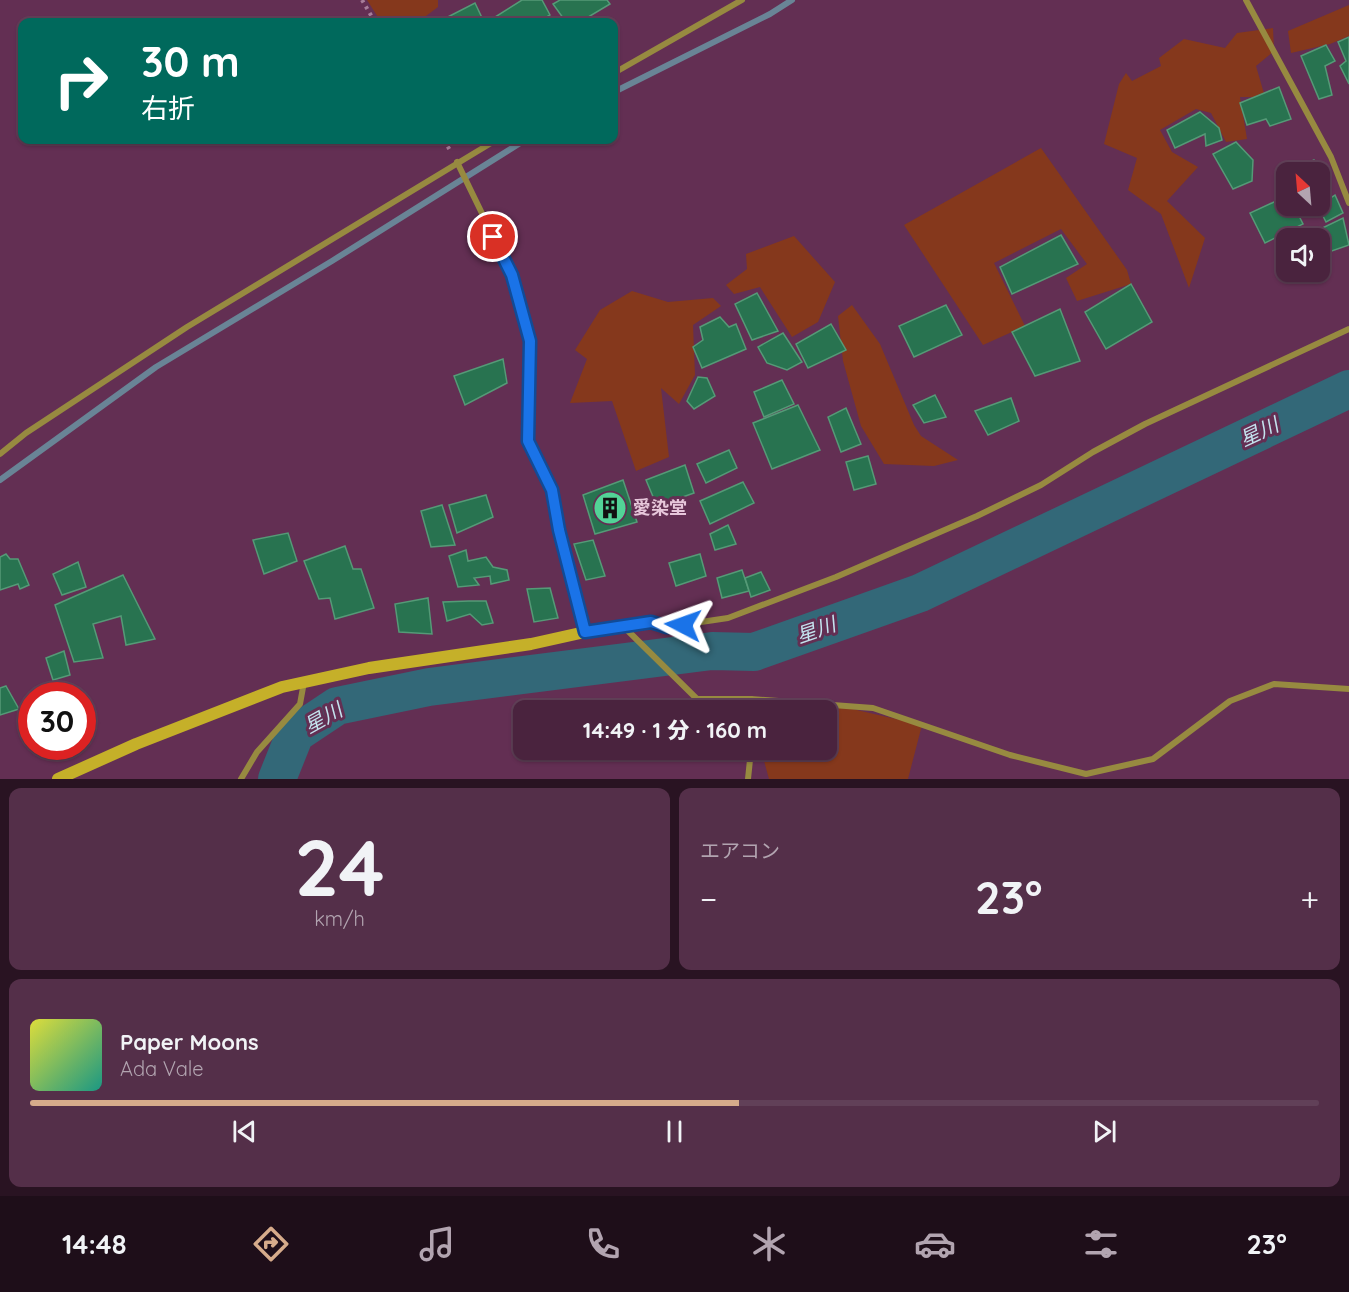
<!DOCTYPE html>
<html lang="ja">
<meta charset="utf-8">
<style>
body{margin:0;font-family:Quicksand,"Noto Sans JP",sans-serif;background:#542f49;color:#f1f3f6;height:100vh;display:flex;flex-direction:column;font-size:22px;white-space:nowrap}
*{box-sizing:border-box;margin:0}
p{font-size:20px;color:#b2a4b0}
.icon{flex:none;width:33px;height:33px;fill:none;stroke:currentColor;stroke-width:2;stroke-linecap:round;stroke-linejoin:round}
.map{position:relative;height:779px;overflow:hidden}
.panel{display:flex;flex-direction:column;gap:9px;padding:9px;background:#291322;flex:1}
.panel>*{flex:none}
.banner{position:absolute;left:18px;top:18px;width:600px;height:126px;border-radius:12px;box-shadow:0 2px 4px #0004,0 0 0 2px #614058;background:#00695c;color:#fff;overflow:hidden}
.needle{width:39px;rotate:334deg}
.controls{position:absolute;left:1276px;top:162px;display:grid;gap:12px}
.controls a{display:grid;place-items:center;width:54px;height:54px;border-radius:12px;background:#4a233e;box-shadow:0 2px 4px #0004,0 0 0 2px #614058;font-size:30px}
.speed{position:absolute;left:18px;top:682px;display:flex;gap:12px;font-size:30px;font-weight:700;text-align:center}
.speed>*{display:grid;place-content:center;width:78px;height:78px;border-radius:50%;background:#4a233e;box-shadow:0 2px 4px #0004,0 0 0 2px #614058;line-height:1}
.speed .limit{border:9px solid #d22;background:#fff;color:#111}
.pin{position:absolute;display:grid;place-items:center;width:51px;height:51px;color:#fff;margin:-26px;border:3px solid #fff;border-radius:50%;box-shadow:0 2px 6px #0007}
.me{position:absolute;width:66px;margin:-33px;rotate:274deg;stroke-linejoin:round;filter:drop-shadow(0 0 4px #0008)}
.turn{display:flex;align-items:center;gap:21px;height:126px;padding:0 24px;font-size:27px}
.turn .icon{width:78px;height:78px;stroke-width:2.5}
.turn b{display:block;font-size:42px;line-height:51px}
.big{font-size:45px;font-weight:800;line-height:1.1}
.panel .card{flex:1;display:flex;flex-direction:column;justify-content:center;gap:9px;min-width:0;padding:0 21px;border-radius:12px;background:#542f49}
.panel .dial{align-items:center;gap:0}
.dial b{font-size:78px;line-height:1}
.song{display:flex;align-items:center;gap:18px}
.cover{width:72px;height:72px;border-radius:9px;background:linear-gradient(135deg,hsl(60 70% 55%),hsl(170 70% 35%))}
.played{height:6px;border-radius:3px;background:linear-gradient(90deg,#d6ab8b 55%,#614058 55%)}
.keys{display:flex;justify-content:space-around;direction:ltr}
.heat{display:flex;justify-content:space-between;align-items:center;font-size:33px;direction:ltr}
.panel .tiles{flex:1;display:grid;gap:9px;grid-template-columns:1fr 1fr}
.card:last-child{grid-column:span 2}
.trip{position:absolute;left:513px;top:700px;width:324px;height:60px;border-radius:12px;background:#4a233e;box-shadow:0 2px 4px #0004,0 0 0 2px #614058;font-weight:800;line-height:60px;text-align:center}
.dock{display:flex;height:96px;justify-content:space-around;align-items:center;background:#1e0e19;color:#b2a4b0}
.dock .icon{width:42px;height:42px}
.dock .active{color:#d6ab8b}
.dock b{font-size:27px;color:#f1f3f6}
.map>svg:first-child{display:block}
.green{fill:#85381c}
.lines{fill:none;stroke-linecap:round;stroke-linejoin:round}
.stream{stroke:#698496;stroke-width:6}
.river{stroke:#336878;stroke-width:38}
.building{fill:#287350;stroke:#559a77;stroke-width:1.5}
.path{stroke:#a87e9a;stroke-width:4;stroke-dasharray:3 4.5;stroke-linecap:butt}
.street{stroke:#978a40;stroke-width:6}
.secondary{stroke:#c5b029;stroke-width:12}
.route-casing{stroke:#114b97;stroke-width:15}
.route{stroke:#1a73e8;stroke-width:10}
.labels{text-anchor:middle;stroke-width:6;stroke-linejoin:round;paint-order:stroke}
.poi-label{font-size:18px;font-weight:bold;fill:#e7c7db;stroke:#632f53;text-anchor:start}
.water-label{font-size:20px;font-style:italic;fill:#c4e4ef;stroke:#632f53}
</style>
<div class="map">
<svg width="1349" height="779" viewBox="0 0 1349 779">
<rect width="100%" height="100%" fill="#632f53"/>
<!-- green -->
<g class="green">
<path d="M367,0h71v7l-20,15h-37z"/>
<path d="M1349,5v31l-19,8 -39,9 -3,-22z"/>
<path d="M1273,28l1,23 -18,15 9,31h-25l7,42 -21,3 -15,-29 -15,-4 -36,21 12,22 26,15 -31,34 38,37 -16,50 -28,-74 -33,-24 9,-32 -33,-14 15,-60 7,-11 6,8 29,-15 -2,-8 25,-19 41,9 12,-15z"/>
<path d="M1041,148l86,122 4,14 -54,17 -11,-23 21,-14 -26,-35 -67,34 31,63 -42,19 -79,-120z"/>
<path d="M794,236l41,46 -17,40 -26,15 -32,-50 -26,7 -8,-9 21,-16 -1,-15z"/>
<path d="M632,291l36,11 45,-4 8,8 -28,19 2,50 -16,29 -18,-16 8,69 -33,14 -24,-70 -42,2 17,-44 -12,-9 25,-40z"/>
<path d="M852,305l28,39 34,81 7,11 37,24 -24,6 -50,-2 -23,-38 -18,-65 -5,-45z"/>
<path d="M799,703l36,2 87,20 -14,54h-139l-8,-29h65v-39l-74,-2z"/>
</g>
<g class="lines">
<!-- stream -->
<g class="stream">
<path d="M614,92l156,-78 22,-14"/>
<path d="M0,480l156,-113 176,-106 193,-121"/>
</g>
<!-- river -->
<path class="river" d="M277,779l18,-45 42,-28 92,-19 283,-36 42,1 166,-59 429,-204"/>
</g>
<!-- building -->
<g class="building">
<path d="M522,0h20l8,15 -12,7h-46v-3z"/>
<path d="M560,0h47l3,4 -30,18h-14l-13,-18z"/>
<path d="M475,3l9,19h-46z"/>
<path d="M1349,37v47l-9,-18 6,-5 -8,-19z"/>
<path d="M1326,45l9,16 -10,5 7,29 -13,4 -18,-43z"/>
<path d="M1279,87l12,32 -21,7 -4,-7 -19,6 -7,-22z"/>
<path d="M1200,112l19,16 3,12 -16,6 -1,-12 -30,14 -8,-18z"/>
<path d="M1236,142l17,18 -1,21 -19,8 -20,-35z"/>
<path d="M1314,160l6,12h-33z"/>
<path d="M1335,195l8,18 -17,9 -8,-16z"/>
<path d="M1287,196v10h7l9,18 -38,19 -15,-30z"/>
<path d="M1343,218l6,27 -29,10v-17h-11l-1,-3z"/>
<path d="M1061,235l17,29 -66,30 -12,-27z"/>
<path d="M1131,284l21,38 -46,27 -21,-37z"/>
<path d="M757,293l21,38 -26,9 -17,-36z"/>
<path d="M946,305l16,30 -48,22 -15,-31z"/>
<path d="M1060,309l20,52 -45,15 -23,-44z"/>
<path d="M720,317l9,10 7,-3 10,25 -44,19 -9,-21 10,-7 -3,-13z"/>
<path d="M831,324l15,26 -38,18 -12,-24z"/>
<path d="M783,333l19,29 -15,8 -20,-7 -9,-16z"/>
<path d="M503,359l4,24 -42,22 -11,-29z"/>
<path d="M698,377l9,1 8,18 -21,13 -7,-8z"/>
<path d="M782,380l12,24 -30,13 -10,-25z"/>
<path d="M935,395l11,22 -22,6 -11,-18z"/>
<path d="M1011,398l8,23 -31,14 -13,-24z"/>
<path d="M798,405l22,45 -48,19 -19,-46z"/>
<path d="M846,408l15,36 -20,8 -13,-35z"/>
<path d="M729,450l8,18 -31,15 -9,-19z"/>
<path d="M868,456l8,28 -22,6 -8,-28z"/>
<path d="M685,465l9,28 -37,13 -11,-26z"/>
<path d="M623,480l14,42 -42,12 -12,-39z"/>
<path d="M743,482l11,21 -44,21 -10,-23z"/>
<path d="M486,495l7,22 -36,16 -8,-28z"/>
<path d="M442,505l13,40 -24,2 -10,-36z"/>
<path d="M728,525l8,19 -21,6 -5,-16z"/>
<path d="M288,533l9,28 -33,13 -11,-34z"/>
<path d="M593,540l12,36 -19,4 -12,-36z"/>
<path d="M345,546l8,23h8l13,39 -39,11 -5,-21 -11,1 -15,-38z"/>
<path d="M466,550l2,11 18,-4 7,10 14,3 2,10 -18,4 -1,-8 -16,2 5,7 -21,2 -9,-31z"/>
<path d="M6,554l4,5h8l11,26 -9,4 -2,-5 -18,6v-33z"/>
<path d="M700,554l6,22 -30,10 -7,-23z"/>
<path d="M78,562l8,25 -24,8 -9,-21z"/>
<path d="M742,570l7,21 -27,7 -5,-20z"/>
<path d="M761,572l9,18 -19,7 -6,-19z"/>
<path d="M123,575l32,64 -29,6 -5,-29 -28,8 10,34 -29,4 -19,-57z"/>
<path d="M550,588l8,30 -24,4 -7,-33z"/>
<path d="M428,598l4,36 -33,-2 -4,-28z"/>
<path d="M469,601h17l7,22 -11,2 -12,-11 -23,7 -4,-19z"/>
<path d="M64,651l6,24 -17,5 -7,-22z"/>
<path d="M6,686l13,23 -19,6v-27z"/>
<path d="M69,687l4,9h-34z"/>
</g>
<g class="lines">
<!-- path -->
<g class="path">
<path d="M362,0l13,22"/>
<path d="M444,140l7,12"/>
</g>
<!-- street -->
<g class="street">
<path d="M1246,0l85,157 18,46"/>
<path d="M614,73l128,-73"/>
<path d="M457,162l55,113 18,66 -2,100 24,49 7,40 26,102 66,-10 16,5 61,-9 108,-41 141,-61 64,-31 52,-33 52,-28 204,-95"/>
<path d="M0,454l26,-21 161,-106 309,-187"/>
<path d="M622,625l75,74h54l122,9 137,47 76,19 67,-15 77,-58 44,-17 75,5"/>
<path d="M751,699v12"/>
<path d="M241,779l16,-27 43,-48 4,-22"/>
<path d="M748,779l3,-29"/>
</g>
<!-- secondary -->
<path class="secondary" d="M58,779l78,-35 146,-57 87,-19 162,-24 54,-12"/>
</g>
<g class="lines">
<!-- route casing -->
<g class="route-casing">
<path id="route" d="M493,237l19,38 18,66 -2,100 24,49 7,40 26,102 66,-10 16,5 16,-2"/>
</g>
<!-- route -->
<use href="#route" class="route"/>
</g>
<!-- icons -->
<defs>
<g id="building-disc" transform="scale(1.725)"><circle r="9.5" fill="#52d397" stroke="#632f53"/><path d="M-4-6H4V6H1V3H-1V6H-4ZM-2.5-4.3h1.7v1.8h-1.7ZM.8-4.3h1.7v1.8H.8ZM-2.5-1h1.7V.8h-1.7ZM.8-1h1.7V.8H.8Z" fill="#111"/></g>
</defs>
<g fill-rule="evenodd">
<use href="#building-disc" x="610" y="508"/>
</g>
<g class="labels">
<!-- poi labels -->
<g class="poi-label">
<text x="633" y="514">愛染堂</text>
</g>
<!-- water labels -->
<g class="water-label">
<text transform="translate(1259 432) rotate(-25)" y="7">星川</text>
<text transform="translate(816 630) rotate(-19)" y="7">星川</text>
<text transform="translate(323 718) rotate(-29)" y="7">星川</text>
</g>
</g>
</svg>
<div class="controls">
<a><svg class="needle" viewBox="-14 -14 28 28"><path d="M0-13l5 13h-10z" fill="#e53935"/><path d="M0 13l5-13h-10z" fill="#b2a4b0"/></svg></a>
<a><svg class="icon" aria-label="sound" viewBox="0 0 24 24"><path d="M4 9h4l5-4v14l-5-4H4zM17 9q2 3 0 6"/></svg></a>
</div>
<div class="speed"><div class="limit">30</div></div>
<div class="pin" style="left:493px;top:237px;background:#d93025"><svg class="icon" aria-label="arrive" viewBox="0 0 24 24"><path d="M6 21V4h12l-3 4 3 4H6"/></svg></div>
<svg class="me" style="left:683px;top:625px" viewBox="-20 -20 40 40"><path d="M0-17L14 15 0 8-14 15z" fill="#1a73e8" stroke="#fff" stroke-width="4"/></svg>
<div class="trip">14:49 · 1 分 · 160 m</div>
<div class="banner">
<div class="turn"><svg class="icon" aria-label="right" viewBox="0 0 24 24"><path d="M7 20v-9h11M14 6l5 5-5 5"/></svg><div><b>30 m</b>右折</div></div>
</div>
</div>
<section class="panel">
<div class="tiles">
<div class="card dial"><b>24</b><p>km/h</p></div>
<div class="card"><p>エアコン</p>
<div class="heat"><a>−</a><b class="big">23°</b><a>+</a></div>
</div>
<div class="card">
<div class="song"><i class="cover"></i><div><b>Paper Moons</b><p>Ada Vale</p></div></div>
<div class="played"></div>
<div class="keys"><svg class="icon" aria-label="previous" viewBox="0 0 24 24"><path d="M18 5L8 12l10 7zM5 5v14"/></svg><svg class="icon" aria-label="pause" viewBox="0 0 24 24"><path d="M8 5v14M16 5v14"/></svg><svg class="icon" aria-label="next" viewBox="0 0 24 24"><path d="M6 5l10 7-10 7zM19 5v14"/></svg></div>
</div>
</div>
</section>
<nav class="dock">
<b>14:48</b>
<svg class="icon active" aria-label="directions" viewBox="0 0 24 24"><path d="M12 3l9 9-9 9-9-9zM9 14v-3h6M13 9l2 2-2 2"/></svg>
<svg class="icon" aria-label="music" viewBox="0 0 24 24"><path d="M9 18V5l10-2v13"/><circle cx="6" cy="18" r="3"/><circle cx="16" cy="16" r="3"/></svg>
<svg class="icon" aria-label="phone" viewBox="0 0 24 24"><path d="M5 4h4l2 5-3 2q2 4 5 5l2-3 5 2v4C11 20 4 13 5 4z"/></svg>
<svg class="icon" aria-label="climate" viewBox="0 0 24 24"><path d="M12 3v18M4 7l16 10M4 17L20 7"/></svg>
<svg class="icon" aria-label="car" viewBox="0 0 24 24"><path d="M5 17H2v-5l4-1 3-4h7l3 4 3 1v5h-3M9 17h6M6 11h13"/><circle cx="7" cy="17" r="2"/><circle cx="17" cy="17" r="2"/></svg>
<svg class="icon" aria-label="filters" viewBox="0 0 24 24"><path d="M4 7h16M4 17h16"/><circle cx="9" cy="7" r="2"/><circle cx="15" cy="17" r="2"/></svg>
<b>23°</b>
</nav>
